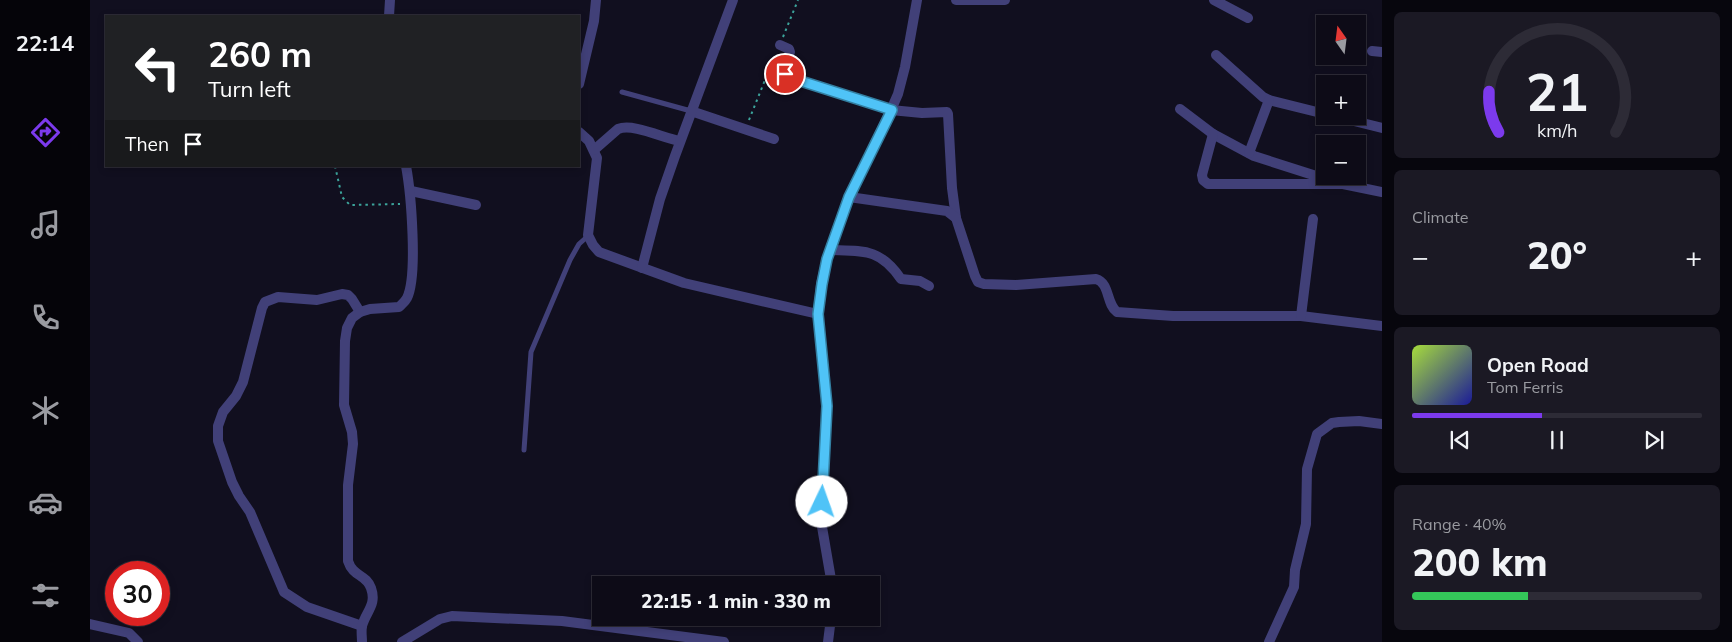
<!DOCTYPE html>
<meta charset="utf-8">
<style>
body{margin:0;font-family:Mulish,sans-serif;background:#1b1924;color:#f1f3f6;height:100vh;display:flex;flex-direction:column;font-size:19px;white-space:nowrap}
*{box-sizing:border-box;margin:0}
p{font-size:16px;color:#9a9ba1}
.icon{flex:none;width:28px;height:28px;fill:none;stroke:currentColor;stroke-width:2;stroke-linecap:round;stroke-linejoin:round}
.map{position:relative;flex:1;overflow:hidden}
.drawer{display:flex;flex-direction:column;gap:12px;padding:12px;background:#07060d;width:350px}
.drawer>*{flex:none}
.hud{position:absolute;left:15px;top:15px;width:475px;height:152px;border-radius:0px;box-shadow:0 2px 8px #0003,0 0 0 1px #2d2b36;background:#202124;color:#fff;overflow:hidden}
.needle{width:32px;rotate:346deg}
.buttons{position:absolute;left:1226px;top:15px;display:grid;gap:10px}
.buttons a{display:grid;place-items:center;width:50px;height:50px;border-radius:0px;background:#0d0b17;box-shadow:0 2px 8px #0003,0 0 0 1px #2d2b36;font-size:25px}
.speed{position:absolute;left:15px;top:561px;display:flex;gap:10px;font-size:25px;font-weight:700;text-align:center}
.speed>*{display:grid;place-content:center;width:65px;height:65px;border-radius:50%;background:#0d0b17;box-shadow:0 2px 8px #0003,0 0 0 1px #2d2b36;line-height:1}
.speed .limit{border:8px solid #d22;background:#fff;color:#111}
.pin{position:absolute;display:grid;place-items:center;width:42px;height:42px;color:#fff;margin:-21px;border:2px solid #fff;border-radius:50%;box-shadow:0 1px 5px #0007}
.me{position:absolute;width:55px;margin:-28px;rotate:3deg;stroke-linejoin:round;filter:drop-shadow(0 0 4px #0008)}
.turn{display:flex;align-items:center;gap:18px;height:105px;padding:0 20px;font-size:22px}
.turn .icon{width:65px;height:65px;stroke-width:2.5}
.turn b{display:block;font-size:35px;line-height:42px}
.then{display:flex;align-items:center;height:48px;padding:0 20px;background:#0003;gap:10px;font-size:19px}
.big{font-size:38px;font-weight:800;line-height:1.1}
.drawer .card{flex:1;display:flex;flex-direction:column;justify-content:center;gap:8px;min-width:0;padding:0 18px;border-radius:8px;background:#1b1924}
.drawer .dial{align-items:center;gap:0}
.dial svg{height:130px;overflow:visible;fill:none;stroke:#2d2b36;stroke-width:7;stroke-linecap:round;text-anchor:middle}
.dial text{fill:#f1f3f6;stroke:none}
.song{display:flex;align-items:center;gap:15px}
.cover{width:60px;height:60px;border-radius:8px;background:linear-gradient(135deg,hsl(80 70% 55%),hsl(240 70% 35%))}
.played{height:5px;border-radius:2px;background:linear-gradient(90deg,#7c3aed 45%,#2d2b36 45%)}
.keys{display:flex;justify-content:space-around;direction:ltr}
.heat{display:flex;justify-content:space-between;align-items:center;font-size:28px;direction:ltr}
.charge{height:8px;border-radius:4px;background:linear-gradient(90deg,#34c759 40%,#2d2b36 0)}
.trip{position:absolute;left:502px;top:576px;width:288px;height:50px;border-radius:0px;background:#0d0b17;box-shadow:0 2px 8px #0003,0 0 0 1px #2d2b36;font-weight:800;line-height:50px;text-align:center}
main{display:flex;flex:1;min-height:0}
.menu{display:flex;flex-direction:column;width:90px;justify-content:space-around;align-items:center;background:#050409;color:#9a9ba1}
.menu .icon{width:35px;height:35px}
.menu .on{color:#7c3aed}
.menu b{font-size:22px;color:#f1f3f6}
.map>svg:first-child{display:block}
.lines{fill:none;stroke-linecap:round;stroke-linejoin:round}
.path{stroke:#3ca49b;stroke-width:2;stroke-dasharray:2.5 4;stroke-linecap:butt}
.service{stroke:#414078;stroke-width:5}
.minor{stroke:#414078;stroke-width:10}
.route-casing{stroke:#337fa1;stroke-width:12}
.route{stroke:#4fc3f7;stroke-width:9}
</style>
<main>
<nav class="menu">
<b>22:14</b>
<svg class="icon on" aria-label="directions" viewBox="0 0 24 24"><path d="M12 3l9 9-9 9-9-9zM9 14v-3h6M13 9l2 2-2 2"/></svg>
<svg class="icon" aria-label="music" viewBox="0 0 24 24"><path d="M9 18V5l10-2v13"/><circle cx="6" cy="18" r="3"/><circle cx="16" cy="16" r="3"/></svg>
<svg class="icon" aria-label="phone" viewBox="0 0 24 24"><path d="M5 4h4l2 5-3 2q2 4 5 5l2-3 5 2v4C11 20 4 13 5 4z"/></svg>
<svg class="icon" aria-label="climate" viewBox="0 0 24 24"><path d="M12 3v18M4 7l16 10M4 17L20 7"/></svg>
<svg class="icon" aria-label="car" viewBox="0 0 24 24"><path d="M5 17H2v-5l4-1 3-4h7l3 4 3 1v5h-3M9 17h6M6 11h13"/><circle cx="7" cy="17" r="2"/><circle cx="17" cy="17" r="2"/></svg>
<svg class="icon" aria-label="filters" viewBox="0 0 24 24"><path d="M4 7h16M4 17h16"/><circle cx="9" cy="7" r="2"/><circle cx="15" cy="17" r="2"/></svg>
</nav>
<div class="map">
<svg width="1292" height="642" viewBox="0 0 1292 642">
<rect width="100%" height="100%" fill="#110f1f"/>
<g class="lines">
<!-- path -->
<g class="path">
<path d="M693,37l15,-37"/>
<path d="M659,120l26,-65"/>
<path d="M245,166l7,31 8,8 50,-1"/>
</g>
<!-- service -->
<g class="service">
<path d="M532,92l69,19"/>
<path d="M434,450l7,-98 39,-92 9,-16 9,-8"/>
</g>
<!-- minor -->
<g class="minor">
<path d="M866,0h49"/>
<path d="M1124,0l34,18"/>
<path d="M299,16l1,-16"/>
<path d="M690,45l9,4 1,3 -6,18v3l4,4 103,33 31,3 25,-1 1,2 4,74 4,30"/>
<path d="M1282,51l10,1"/>
<path d="M1126,55l47,42 6,3 56,14"/>
<path d="M489,84l15,-63 2,-21"/>
<path d="M1090,109l33,25 41,22 78,25"/>
<path d="M601,111l83,28"/>
<path d="M1244,116l48,12"/>
<path d="M489,132l10,9 8,17 -9,77 5,10 6,7 85,31 134,31"/>
<path d="M1123,134l-11,41 1,5 5,4h135l39,8"/>
<path d="M504,150l24,-21c15,-6 45,9 62,12"/>
<path d="M1159,153l20,-53"/>
<path d="M321,191l65,14"/>
<path d="M759,197l98,14 9,7 19,58 3,6 6,2 32,1 80,-6c14,4 10,25 21,33l56,4h128l81,10"/>
<path d="M740,250c33,1 50,-2 71,29l19,2 9,5"/>
<path d="M552,268l18,-69 15,-43 58,-156"/>
<path d="M270,312l-8,-13 -4,-4 -6,-1 -25,6 -39,-3 -13,5 -3,6 -19,74 -7,14 -13,16 -5,14v15l14,41 7,14 11,16 34,80 23,15 55,19"/>
<path d="M1211,316l12,-97"/>
<path d="M742,585l-11,-64 6,-115 -9,-92 3,-30 6,-25 22,-62 42,-87 7,-16 7,-27 12,-67"/>
<path d="M0,624l39,9 9,9"/>
<path d="M272,642c0,-5 -1,-11 0,-16 4,-15 15,-21 9,-38 -5,-14 -18,-11 -23,-27v-76l5,-41 -1,-12 -8,-27 1,-64 2,-13 5,-10 8,-6 10,-3 29,-2c3,-3 6,-5 8,-9 11,-22 4,-105 -1,-132"/>
<path d="M312,642l38,-23 12,-3 110,5 162,21"/>
<path d="M738,642l3,-24"/>
<path d="M1179,642l25,-55 1,-17 11,-46 1,-55 10,-35 15,-11 7,-1 20,-1 23,3"/>
</g>
</g>
<g class="lines">
<!-- route casing -->
<g class="route-casing">
<path id="route" d="M695,74l3,3 104,33 -43,87 -22,62 -5,25 -4,30 9,92 -5,96"/>
</g>
<!-- route -->
<use href="#route" class="route"/>
</g>
</svg>
<div class="buttons">
<a><svg class="needle" viewBox="-14 -14 28 28"><path d="M0-13l5 13h-10z" fill="#e53935"/><path d="M0 13l5-13h-10z" fill="#9a9ba1"/></svg></a>
<a>+</a>
<a>−</a>
</div>
<div class="speed"><div class="limit">30</div></div>
<div class="pin" style="left:695px;top:74px;background:#d93025"><svg class="icon" aria-label="arrive" viewBox="0 0 24 24"><path d="M6 21V4h12l-3 4 3 4H6"/></svg></div>
<svg class="me" style="left:732px;top:502px" viewBox="-20 -20 40 40"><circle r="19" fill="#fff"/><path d="M0-13L10 11 0 6-10 11z" fill="#4fc3f7"/></svg>
<div class="trip">22:15 · 1 min · 330 m</div>
<div class="hud">
<div class="turn"><svg class="icon" aria-label="left" viewBox="0 0 24 24"><path d="M17 20v-9H6M10 6l-5 5 5 5"/></svg><div><b>260 m</b>Turn left</div></div>
<div class="then">Then<svg class="icon" aria-label="arrive" viewBox="0 0 24 24"><path d="M6 21V4h12l-3 4 3 4H6"/></svg></div>
</div>
</div>
<section class="drawer">
<div class="card dial"><svg viewBox="0 0 100 80">
<path d="M14 69A42 42 0 1 1 86 69"/>
<path d="M14 69A42 42 0 0 1 8 44" stroke="#7c3aed"/>
<text x="50" y="56" font-size="32" font-weight="700">21</text>
<text x="50" y="72" font-size="11">km/h</text>
</svg></div>
<div class="card"><p>Climate</p>
<div class="heat"><a>−</a><b class="big">20°</b><a>+</a></div>
</div>
<div class="card">
<div class="song"><i class="cover"></i><div><b>Open Road</b><p>Tom Ferris</p></div></div>
<div class="played"></div>
<div class="keys"><svg class="icon" aria-label="previous" viewBox="0 0 24 24"><path d="M18 5L8 12l10 7zM5 5v14"/></svg><svg class="icon" aria-label="pause" viewBox="0 0 24 24"><path d="M8 5v14M16 5v14"/></svg><svg class="icon" aria-label="next" viewBox="0 0 24 24"><path d="M6 5l10 7-10 7zM19 5v14"/></svg></div>
</div>
<div class="card"><p>Range · 40%</p><b class="big">200 km</b><div class="charge"></div></div>
</section>
</main>
